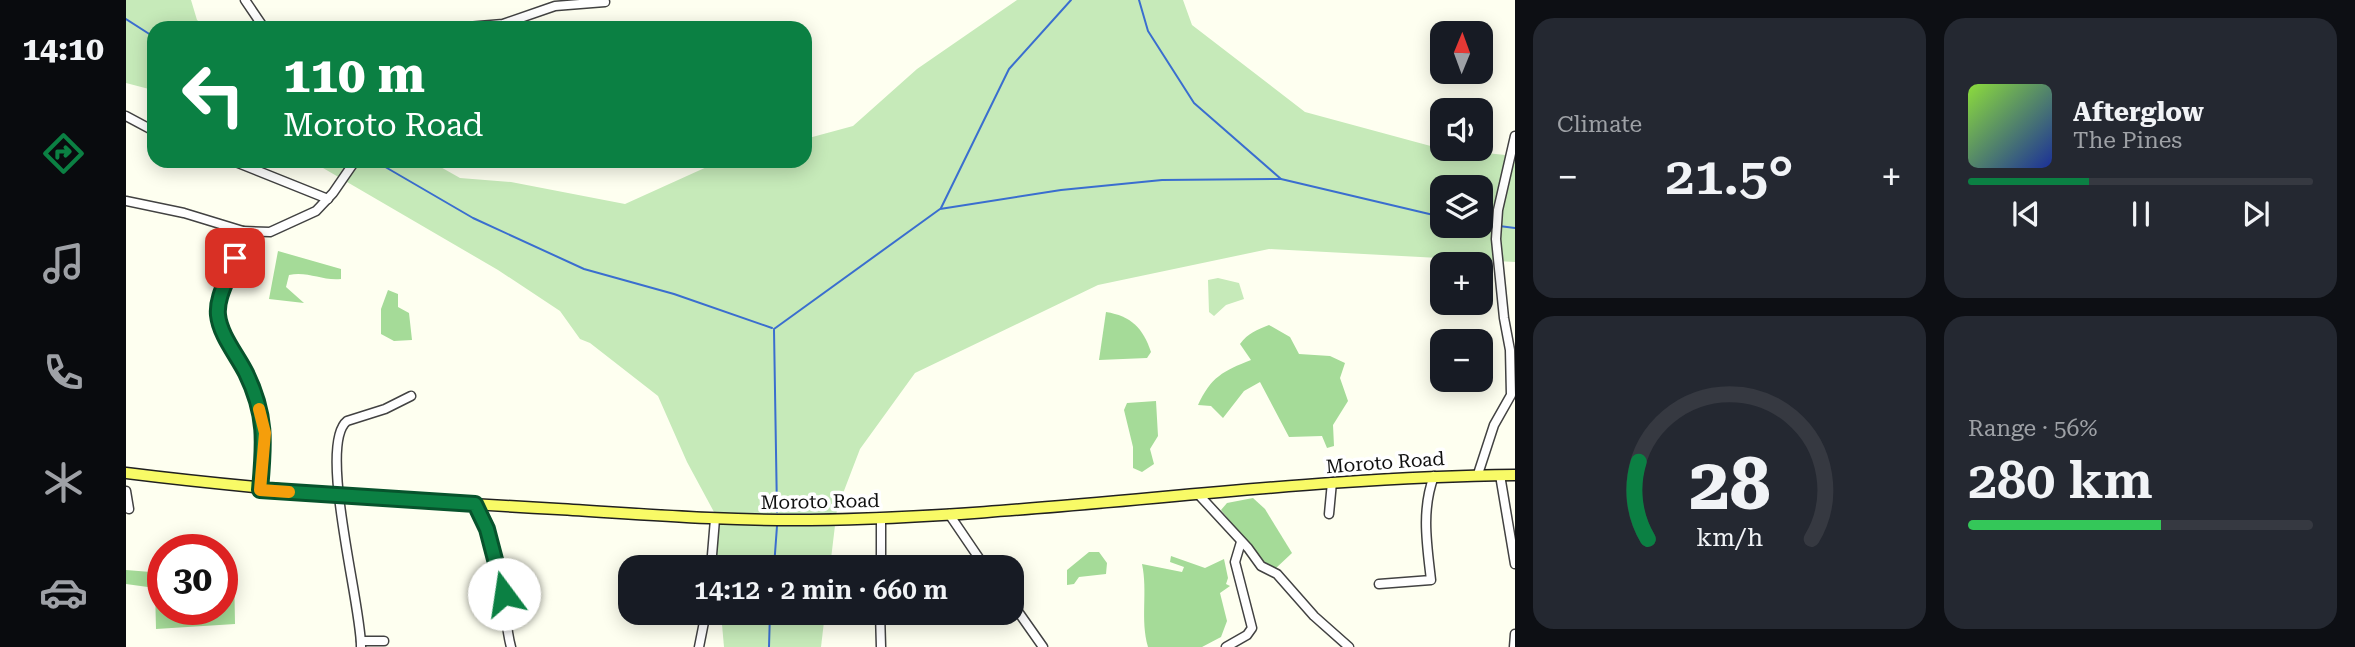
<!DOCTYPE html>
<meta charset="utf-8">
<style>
body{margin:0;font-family:"Roboto Serif",serif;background:#242831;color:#f1f3f6;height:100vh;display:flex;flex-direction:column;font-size:26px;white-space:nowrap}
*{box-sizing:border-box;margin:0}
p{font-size:23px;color:#9ea1a6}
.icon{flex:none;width:38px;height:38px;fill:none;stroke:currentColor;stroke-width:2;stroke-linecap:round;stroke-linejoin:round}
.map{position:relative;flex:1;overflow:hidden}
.details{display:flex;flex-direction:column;gap:18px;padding:18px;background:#0d0f14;width:840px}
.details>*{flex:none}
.hud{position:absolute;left:21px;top:21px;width:665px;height:147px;border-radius:21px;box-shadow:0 4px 18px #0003;background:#0b8043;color:#fff;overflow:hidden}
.needle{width:46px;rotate:1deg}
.tools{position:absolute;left:1304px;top:21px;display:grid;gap:14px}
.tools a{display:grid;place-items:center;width:63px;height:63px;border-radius:14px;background:#171b24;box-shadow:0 4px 18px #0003;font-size:35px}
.speed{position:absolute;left:21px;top:534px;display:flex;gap:14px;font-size:35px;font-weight:700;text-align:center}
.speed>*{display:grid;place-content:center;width:91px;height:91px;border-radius:50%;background:#171b24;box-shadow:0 4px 18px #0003;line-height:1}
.speed .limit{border:10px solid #d22;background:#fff;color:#111}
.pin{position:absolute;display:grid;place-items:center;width:60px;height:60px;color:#fff;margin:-30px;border-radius:14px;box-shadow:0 4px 10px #0006}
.me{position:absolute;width:77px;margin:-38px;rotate:346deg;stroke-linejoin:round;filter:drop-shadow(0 0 5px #0008)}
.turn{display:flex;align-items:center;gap:24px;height:147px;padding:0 21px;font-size:32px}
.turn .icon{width:91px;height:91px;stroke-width:2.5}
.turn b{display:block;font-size:49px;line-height:60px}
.big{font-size:52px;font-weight:600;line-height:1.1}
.details .widget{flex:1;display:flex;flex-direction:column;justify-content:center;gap:10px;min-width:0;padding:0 24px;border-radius:21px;background:#242831}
.details .dial{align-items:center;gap:0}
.dial svg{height:182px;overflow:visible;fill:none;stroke:#363941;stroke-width:7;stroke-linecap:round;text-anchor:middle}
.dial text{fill:#f1f3f6;stroke:none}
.song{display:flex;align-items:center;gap:21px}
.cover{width:84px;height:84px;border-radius:10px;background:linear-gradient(135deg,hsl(90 70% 55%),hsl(230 70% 35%))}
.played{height:7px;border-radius:4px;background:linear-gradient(90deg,#0b8043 35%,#363941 35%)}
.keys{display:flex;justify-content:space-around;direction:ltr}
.heat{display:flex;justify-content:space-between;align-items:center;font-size:38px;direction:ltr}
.charge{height:10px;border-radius:5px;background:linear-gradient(90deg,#34c759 56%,#363941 0)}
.details .tiles{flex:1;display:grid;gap:18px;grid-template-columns:repeat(2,1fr)}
.trip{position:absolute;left:492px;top:555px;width:406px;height:70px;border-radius:21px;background:#171b24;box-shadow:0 4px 18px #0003;font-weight:600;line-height:70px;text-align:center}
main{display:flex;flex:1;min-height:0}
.dock{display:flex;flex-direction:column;width:126px;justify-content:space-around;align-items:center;background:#090b0e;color:#9ea1a6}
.dock .icon{width:49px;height:49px}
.dock .current{color:#0b8043}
.dock b{font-size:32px;color:#f1f3f6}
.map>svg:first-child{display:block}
.green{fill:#c6eab9;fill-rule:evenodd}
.forest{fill:#a5db98}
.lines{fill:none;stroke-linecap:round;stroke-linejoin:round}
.stream{stroke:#3a6ecf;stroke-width:2}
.minor-casing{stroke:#424242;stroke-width:11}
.major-casing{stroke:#202020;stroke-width:13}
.minor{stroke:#fff;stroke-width:8}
.major{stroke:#f8fa66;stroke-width:10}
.route-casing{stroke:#07532c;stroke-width:18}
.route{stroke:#0b8043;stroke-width:12}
.slow{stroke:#f59e0b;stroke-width:12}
.labels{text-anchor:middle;stroke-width:7;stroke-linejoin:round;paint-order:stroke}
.street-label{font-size:19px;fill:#0f0f0f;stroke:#fff}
</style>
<main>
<nav class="dock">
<b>14:10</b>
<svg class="icon current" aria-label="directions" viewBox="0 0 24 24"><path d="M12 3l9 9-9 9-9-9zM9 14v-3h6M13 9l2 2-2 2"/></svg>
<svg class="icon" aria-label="music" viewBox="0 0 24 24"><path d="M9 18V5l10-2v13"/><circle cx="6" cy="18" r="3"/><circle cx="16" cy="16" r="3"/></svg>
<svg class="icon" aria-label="phone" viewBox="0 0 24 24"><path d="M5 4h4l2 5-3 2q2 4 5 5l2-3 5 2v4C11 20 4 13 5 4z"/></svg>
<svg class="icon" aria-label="climate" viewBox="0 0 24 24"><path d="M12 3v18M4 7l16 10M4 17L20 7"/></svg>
<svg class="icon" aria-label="car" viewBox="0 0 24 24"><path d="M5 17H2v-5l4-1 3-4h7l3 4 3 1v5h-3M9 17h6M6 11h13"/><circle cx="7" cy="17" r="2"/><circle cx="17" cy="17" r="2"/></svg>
</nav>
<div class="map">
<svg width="1389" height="647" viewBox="0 0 1389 647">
<rect width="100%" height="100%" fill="#fefff0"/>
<!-- green -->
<g class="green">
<path d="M0,0h65l6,20 10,8h-53v67l-5,-6 -23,-6z"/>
<path d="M891,0h166l9,25 113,87 133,36 77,8v106l-246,-13 -171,36 -183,88 -55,76 -23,60 -7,58h-112l-4,-55 -27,-50 -29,-66 -68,-53 -10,-4 -20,-28 -62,-41 -187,-109h119l30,17 51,4 114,22 95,-43h85v-22l48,-13 64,-57zM1316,187h38v39h-38z"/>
<path d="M1092,278l21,5 5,16 -18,6 -12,11 -5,-4 -1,-32z"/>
<path d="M595,613h104l-4,34h-97z"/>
</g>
<!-- forest -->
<g class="forest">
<path d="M152,251l63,18v10c-19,2 -33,-8 -52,-4l-3,12 18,16 -35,-4z"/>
<path d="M262,290l10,4v13l11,6 3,27 -18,1 -13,-7v-25z"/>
<path d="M980,312c25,4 37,16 45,40l-4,6 -48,2z"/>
<path d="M1143,325l21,12 9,17 31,2 15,7 -5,15 8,23 -15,24 1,21 -7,2 -5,-12 -33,1 -29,-55 -16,9 -21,27 -12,-12 -13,-1c13,-28 25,-34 53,-45l-11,-16c8,-11 17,-14 29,-19z"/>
<path d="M1030,401l2,35 -8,13 4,15 -12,8 -9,-4v-21l-9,-37 3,-7z"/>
<path d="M1127,498l12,11 27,44 -17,16 -12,-6 -42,-53 6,-7z"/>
<path d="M963,552h10l8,11 -1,11 -27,3 -5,7 -7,1v-15z"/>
<path d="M1045,556l34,12 19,-9 4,19 -2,6 4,2 -10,7 7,28 -6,16 -19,10h-54c-8,-28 0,-55 -6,-83l40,8 2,-5 -14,-5z"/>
<path d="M108,567l1,57 -79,5 -1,-41 -29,-4v-14l37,3v36h59v-41z"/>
</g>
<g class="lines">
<!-- stream -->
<g class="stream">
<path d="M1013,0l9,31 46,72 87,76"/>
<path d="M0,19l28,18"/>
<path d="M249,161l98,57 111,51 90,25 98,34"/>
<path d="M815,208l68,-139 62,-69"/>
<path d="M1354,223l13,2"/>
<path d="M1373,226l16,2"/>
<path d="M648,329l166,-120 121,-19 101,-10 119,-1 161,38"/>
<path d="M648,330l3,182"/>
<path d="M648,567l3,-41"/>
<path d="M643,647l1,-35"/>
</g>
<!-- minor casing -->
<g class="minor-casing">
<g id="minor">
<path d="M119,0l19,28"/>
<path d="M329,28l48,-4 52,-18 50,-4"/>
<path d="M0,116l28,15"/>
<path d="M107,161l95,38"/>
<path d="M0,201l58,12 59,18"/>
<path d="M1352,474l16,-49 17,-30 -1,-45 -6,-32 -8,-79 2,-29 17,-74"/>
<path d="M1374,475l15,89"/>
<path d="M134,490l4,-68 -17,-46 -28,-51 -2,-10v-10l26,-74 27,1 46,-21 17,-18 22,-32"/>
<path d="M0,491l3,18"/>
<path d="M1073,495l49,53 13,18 16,8 37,42 35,31"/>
<path d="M349,504c13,28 24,59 28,89 3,18 3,36 8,54"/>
<path d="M823,514l36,53"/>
<path d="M1203,514l3,-32"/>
<path d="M755,518v49"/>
<path d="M585,567l4,-48"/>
<path d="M1253,584l52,-4c-4,-35 -10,-70 3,-104"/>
<path d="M886,603l31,44"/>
<path d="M754,612l1,35"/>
<path d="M235,641h23"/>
<path d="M235,647c1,-40 -44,-202 -14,-226l38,-12 26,-13"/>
<path d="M573,647l7,-35"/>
<path d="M1100,647l21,-12 5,-7 -17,-66 6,-20"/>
<path d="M1388,647l1,-13"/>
</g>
</g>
<!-- major casing -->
<g class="major-casing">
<path id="major" d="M0,473c144,18 287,28 432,36 84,5 168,12 252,11 236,-3 469,-43 705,-45"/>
</g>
<!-- minor -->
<use href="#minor" class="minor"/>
<!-- major -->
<use href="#major" class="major"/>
</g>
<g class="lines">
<!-- route casing -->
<g class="route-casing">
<path id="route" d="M109,258c-5,18 -19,38 -17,57 2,20 19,40 28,58 21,43 18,71 14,117l215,14 12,25 17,65"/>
</g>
<!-- route -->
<use href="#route" class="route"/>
<!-- slow -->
<path class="slow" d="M133,409l6,24 -5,57 29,2"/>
</g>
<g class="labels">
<!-- street labels -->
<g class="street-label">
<text transform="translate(1259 462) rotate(-4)" y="7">Moroto Road</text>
<text transform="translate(694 501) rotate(-1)" y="7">Moroto Road</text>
</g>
</g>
</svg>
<div class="tools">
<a><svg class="needle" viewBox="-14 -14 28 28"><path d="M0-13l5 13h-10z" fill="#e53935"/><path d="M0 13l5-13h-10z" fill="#9ea1a6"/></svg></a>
<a><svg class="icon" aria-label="sound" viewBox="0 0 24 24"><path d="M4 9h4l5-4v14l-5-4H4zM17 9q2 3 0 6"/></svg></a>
<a><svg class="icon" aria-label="layers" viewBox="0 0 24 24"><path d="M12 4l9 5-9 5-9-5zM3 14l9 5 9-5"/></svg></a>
<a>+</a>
<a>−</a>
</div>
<div class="speed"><div class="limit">30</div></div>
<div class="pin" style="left:109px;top:258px;background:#d93025"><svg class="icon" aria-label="arrive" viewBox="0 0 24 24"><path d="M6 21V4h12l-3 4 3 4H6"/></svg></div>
<svg class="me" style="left:378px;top:594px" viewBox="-20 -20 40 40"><circle r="19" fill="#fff"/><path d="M0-13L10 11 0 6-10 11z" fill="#0b8043"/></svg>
<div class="trip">14:12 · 2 min · 660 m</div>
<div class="hud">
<div class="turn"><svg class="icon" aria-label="left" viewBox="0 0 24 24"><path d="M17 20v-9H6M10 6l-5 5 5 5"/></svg><div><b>110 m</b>Moroto Road</div></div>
</div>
</div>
<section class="details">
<div class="tiles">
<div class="widget"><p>Climate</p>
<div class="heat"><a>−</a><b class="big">21.5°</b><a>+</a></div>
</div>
<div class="widget">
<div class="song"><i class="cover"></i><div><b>Afterglow</b><p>The Pines</p></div></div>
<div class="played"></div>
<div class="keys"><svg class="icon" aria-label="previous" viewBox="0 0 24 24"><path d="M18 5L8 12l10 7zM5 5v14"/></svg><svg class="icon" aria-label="pause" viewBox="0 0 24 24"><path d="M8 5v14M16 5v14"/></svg><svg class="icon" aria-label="next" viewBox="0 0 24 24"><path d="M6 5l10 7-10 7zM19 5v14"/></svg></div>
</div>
<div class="widget dial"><svg viewBox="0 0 100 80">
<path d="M14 69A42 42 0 1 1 86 69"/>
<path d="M14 69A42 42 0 0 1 10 35" stroke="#0b8043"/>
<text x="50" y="56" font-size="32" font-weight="700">28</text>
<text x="50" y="72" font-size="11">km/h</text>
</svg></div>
<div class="widget"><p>Range · 56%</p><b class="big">280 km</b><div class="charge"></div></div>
</div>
</section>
</main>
